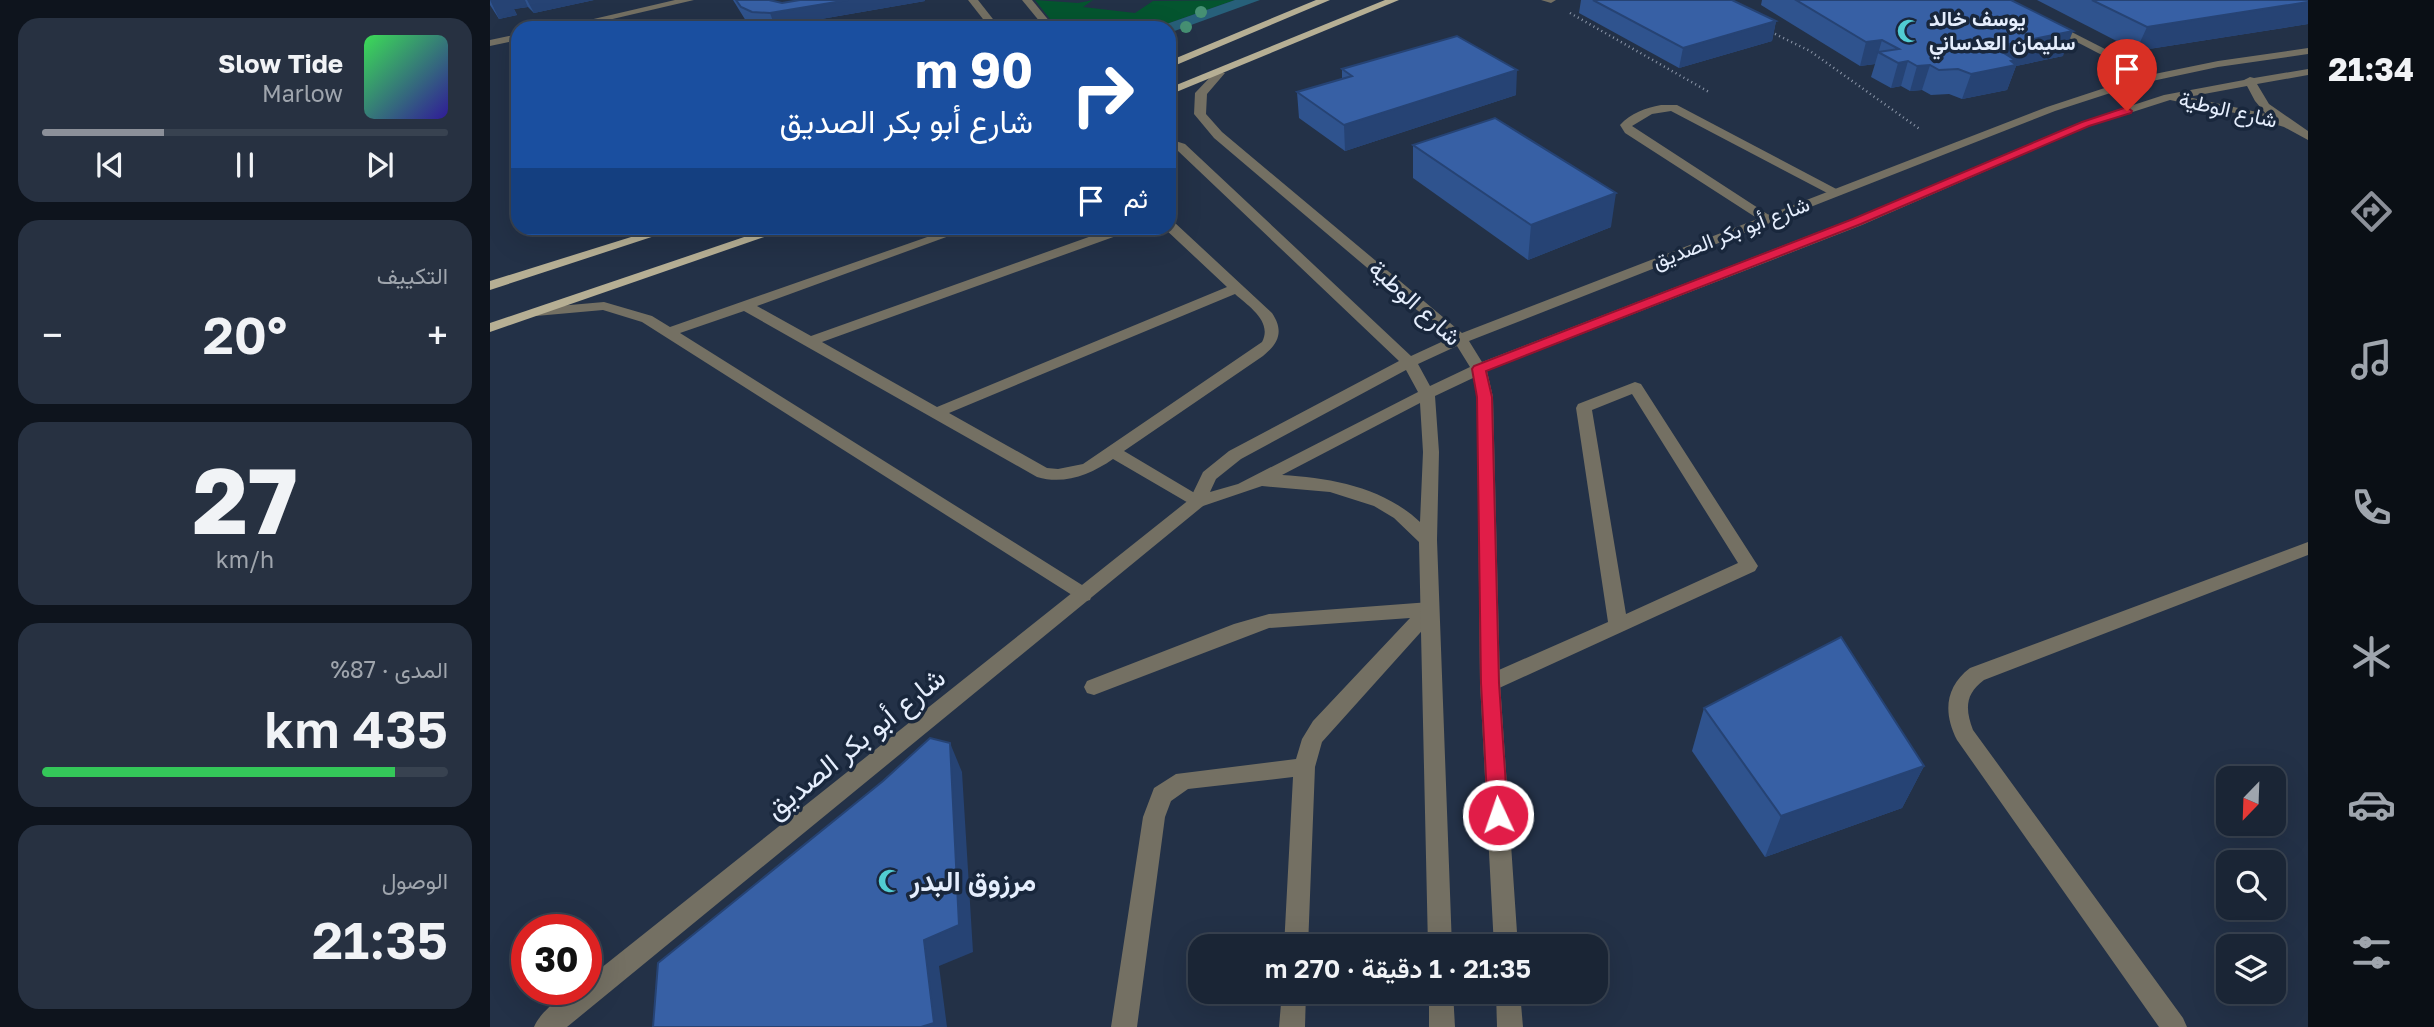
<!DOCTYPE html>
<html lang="ar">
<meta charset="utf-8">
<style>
body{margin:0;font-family:"Golos Text",Vazirmatn,sans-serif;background:#273141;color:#f1f3f6;direction:rtl;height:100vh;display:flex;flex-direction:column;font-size:26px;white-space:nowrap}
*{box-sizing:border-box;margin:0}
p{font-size:23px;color:#9fa5ad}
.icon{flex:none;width:38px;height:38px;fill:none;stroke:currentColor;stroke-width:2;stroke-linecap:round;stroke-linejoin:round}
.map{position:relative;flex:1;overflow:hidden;direction:ltr}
.drawer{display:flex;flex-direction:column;gap:18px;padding:18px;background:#0e141d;width:490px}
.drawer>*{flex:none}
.guide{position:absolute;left:21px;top:21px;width:665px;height:214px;border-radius:21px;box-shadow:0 7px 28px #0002,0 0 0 2px #384250;direction:rtl;background:#1a4fa0;color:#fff;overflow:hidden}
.needle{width:46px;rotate:203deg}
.controls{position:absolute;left:1726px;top:766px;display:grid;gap:14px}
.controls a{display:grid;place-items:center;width:70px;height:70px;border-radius:14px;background:#1a2535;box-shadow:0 7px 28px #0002,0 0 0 2px #384250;font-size:35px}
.speed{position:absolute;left:21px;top:914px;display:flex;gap:14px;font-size:35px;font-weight:700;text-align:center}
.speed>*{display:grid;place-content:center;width:91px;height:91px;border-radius:50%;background:#1a2535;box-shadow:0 7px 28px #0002,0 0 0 2px #384250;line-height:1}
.speed .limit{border:10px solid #d22;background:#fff;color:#111}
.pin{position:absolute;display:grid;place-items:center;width:60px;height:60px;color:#fff;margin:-72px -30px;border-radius:50% 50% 50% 0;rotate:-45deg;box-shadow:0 0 7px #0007}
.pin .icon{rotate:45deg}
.me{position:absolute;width:77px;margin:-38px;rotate:357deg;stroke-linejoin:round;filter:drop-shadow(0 0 5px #0008)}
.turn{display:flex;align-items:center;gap:24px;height:147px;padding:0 28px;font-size:32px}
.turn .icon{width:91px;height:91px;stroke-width:2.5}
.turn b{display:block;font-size:49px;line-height:60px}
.then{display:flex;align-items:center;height:66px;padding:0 28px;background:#0003;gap:14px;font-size:26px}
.big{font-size:52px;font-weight:600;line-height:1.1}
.drawer .tile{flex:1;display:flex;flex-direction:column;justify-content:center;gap:10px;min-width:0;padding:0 24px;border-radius:21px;background:#273141}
.drawer .dial{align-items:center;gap:0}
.dial b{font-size:91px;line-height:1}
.song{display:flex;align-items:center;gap:21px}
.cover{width:84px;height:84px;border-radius:10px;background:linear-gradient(135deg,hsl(130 70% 55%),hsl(250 70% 35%))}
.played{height:7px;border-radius:4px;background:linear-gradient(90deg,#8c9099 30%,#384250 30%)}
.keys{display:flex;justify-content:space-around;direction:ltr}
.heat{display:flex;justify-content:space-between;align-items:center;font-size:38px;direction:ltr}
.charge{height:10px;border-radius:5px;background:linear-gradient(90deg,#34c759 87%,#384250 0)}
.trip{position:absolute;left:698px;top:934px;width:420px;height:70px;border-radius:21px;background:#1a2535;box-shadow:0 7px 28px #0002,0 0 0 2px #384250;font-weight:600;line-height:70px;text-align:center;direction:rtl}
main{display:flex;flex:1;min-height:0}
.tabs{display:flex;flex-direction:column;width:126px;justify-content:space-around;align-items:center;background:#0a0f15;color:#9fa5ad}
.tabs .icon{width:49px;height:49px}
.tabs .selected{color:#8c9099}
.tabs b{font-size:32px;color:#f1f3f6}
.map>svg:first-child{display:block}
.green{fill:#04552f}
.water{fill:#27607a}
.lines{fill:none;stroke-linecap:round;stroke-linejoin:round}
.path{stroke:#8d98aa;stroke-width:2.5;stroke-dasharray:1 3.5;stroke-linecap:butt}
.lane{fill:#747063;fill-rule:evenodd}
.street{fill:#747063;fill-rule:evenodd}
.primary{fill:#b6af94;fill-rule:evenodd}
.tree{fill:#469073}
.wall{fill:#2f538e}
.shaded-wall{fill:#264374}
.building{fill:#3760a5;stroke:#264374;stroke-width:2}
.route{fill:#e11d48;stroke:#92132f;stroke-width:2}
.labels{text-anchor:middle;stroke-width:7;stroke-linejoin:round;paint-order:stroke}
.far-poi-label{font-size:21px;font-weight:bold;fill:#e5eefd;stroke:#19273c;text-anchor:start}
.far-street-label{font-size:21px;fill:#e5eefd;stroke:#19273c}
.street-label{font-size:24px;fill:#e5eefd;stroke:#19273c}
.near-street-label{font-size:28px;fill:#e5eefd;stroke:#19273c}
.near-poi-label{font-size:28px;font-weight:bold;fill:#e5eefd;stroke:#19273c;text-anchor:start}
</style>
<main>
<nav class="tabs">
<b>21:34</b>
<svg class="icon selected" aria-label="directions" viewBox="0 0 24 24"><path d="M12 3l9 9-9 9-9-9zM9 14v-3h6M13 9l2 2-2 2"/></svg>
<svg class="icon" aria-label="music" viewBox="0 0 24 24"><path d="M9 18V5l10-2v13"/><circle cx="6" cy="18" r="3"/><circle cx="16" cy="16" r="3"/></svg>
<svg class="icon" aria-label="phone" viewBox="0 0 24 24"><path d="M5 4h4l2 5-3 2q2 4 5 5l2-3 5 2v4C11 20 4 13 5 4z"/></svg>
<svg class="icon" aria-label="climate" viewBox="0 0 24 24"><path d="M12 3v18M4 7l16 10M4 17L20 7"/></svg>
<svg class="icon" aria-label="car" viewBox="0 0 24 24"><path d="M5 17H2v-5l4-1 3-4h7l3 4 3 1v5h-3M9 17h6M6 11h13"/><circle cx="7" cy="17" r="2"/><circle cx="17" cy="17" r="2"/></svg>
<svg class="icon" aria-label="filters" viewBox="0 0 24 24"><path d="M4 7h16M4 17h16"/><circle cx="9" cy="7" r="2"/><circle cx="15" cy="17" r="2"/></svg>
</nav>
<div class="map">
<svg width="1818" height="1027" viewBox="0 0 1818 1027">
<rect width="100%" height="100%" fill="#233147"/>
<!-- green -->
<path class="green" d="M545,0l43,3 15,-3 -10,7 52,6 18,-12 82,-1 -80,28h-98z"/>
<!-- water -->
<path class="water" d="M745,0h25l-91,33v-5h-14z"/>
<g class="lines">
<!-- path -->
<g class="path">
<path d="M1080,13l139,79"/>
<path d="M1281,32l39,19 111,79"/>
</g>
<!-- lane -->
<g class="lane">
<path d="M185,0h19l-120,28h-19z"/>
<path d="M532,0h10l23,28h-10z"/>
<path d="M1051,0h15l-5,3z"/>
<path d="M1562,22l104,53 2,2 -10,2 -100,-52 -1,-2z"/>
<path d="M28,34v6l-28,6v-6z"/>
<path d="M1171,105h16l165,87 -1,3h-10l-160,-84 -19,3 -20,12 143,93 -2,3h-10l-138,-89 -5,-8c11,-12 25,-17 41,-20z"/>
<path d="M679,221l5,1 98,91c12,18 7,30 -9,43l-139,95 79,47 3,4 -3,4 -6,2 -84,-49c-23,16 -49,26 -76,18l-293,-166 -64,22 410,257 2,5 -2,5 -7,2 -441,-280 -39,-12 -67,6 -7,-4 7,-4 68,-6 48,14 18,11 283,-99h18l-214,78 54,30 303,-108h17l-1,3 -308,111 115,65 290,-120 -63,-59h5zM745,294c13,12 38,27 27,48l-179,122 -25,5 -11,-1 -98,-55z"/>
<path d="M1145,382l6,2 117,182 -3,5 -258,118 -7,2 -7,-2 -3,-6 3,-6 125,-55 -32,-214 2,-4zM1142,394l106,169 -112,51 -34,-204z"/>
<path d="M1818,542v13l-324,125c-19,14 -19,29 -11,50l210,288 4,9h-28l-202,-287c-14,-27 -12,-53 13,-72z"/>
<path d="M940,602l7,2 2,5 -2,5 -115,128 -7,25 -7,180h-24l9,-170 -105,12 -17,12 -6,16 -28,210h-26l32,-210 11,-29 22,-14 120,-15 6,-20 11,-18 97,-103 -141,10 -175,67 -7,-2 -3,-6 3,-6 147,-57 35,-10z"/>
<path d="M792,992h24l-1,35h-26z"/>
</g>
<!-- street -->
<g class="street">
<path d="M478,0h10l22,28h-10z"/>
<path d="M1818,48v6l-90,13 -80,17 -83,27 -586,230 13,21 370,-143 229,-97 83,-27 80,-15 6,-3 4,1 54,-9v6l-51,9 12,20 39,27v9l-24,-13 -39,-12 -75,-15 -81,26 -227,99 -375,146 6,26 7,286 18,264h-24l-14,-264 -3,-286 -4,-19 -38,18 4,56 -2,88 15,407h-24l-9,-405 -25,-24 -20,-12 -44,-14 -68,-6 -59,20 -636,521h-33c7,-17 34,-38 52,-38v-9l604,-481 13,-27 26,-21 170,-90 -222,-211 -8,-3v-8l16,5 226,212 39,-18 -236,-200 -20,-24 1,-21 21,-22 9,2 -18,21 -1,20 16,18 240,201 585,-226 88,-29 83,-17zM1757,86l8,15 11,13 -78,-17zM967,346l13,21 -40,19 -12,-22zM916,370l12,22 -180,92 -28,8 6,-13 25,-20zM930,403l3,49 -3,70c-37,-35 -89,-44 -138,-47z"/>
<path d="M939,992h24l2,35h-26z"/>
<path d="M1006,992h24l3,35h-26z"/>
</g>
<!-- primary -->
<g class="primary">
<path d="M826,0h14l-161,68v-7z"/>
<path d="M895,0h14l-230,95v-7z"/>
<path d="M170,228h19l-189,62v-9z"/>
<path d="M281,228h19l-300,104v-9z"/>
</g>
</g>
<!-- trees -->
<g class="tree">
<circle cx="711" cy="12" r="6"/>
<circle cx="696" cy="27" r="6"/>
</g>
<!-- wall -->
<g class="wall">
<path d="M0,0h104l-60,13 -6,-6 -14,2 3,6 -18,4 -9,-14z"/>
<path d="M243,0h36l13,3 18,-3h125v1l-150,26 -18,-2 -11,-4z"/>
<path d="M1091,0h151l44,21 -4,20 -93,27 -100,-55z"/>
<path d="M1272,0h249l52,56 -47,10 -9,24 -45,9 -13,-5 -18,1 -9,-5 -12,1 -9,-5 -10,2 -20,-11 4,-13 -15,2 -99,-61z"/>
<path d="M1547,0h271v24l-172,27z"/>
<path d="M852,69l174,26 -171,56 -46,-33 -2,-26 45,-13z"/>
<path d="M923,145l198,82 -83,33 -115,-82z"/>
<path d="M1214,708l220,58 -22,42 -137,49 -73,-106z"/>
</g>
<!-- shaded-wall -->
<g class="shaded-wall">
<path d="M0,0h35l3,7 -14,2 3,6 -18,4z"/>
<path d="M37,0h67l-60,13z"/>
<path d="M345,0h90v1l-150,26 -5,-14z"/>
<path d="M1818,2v22l-172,27 11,-24z"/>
<path d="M1286,21l-4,20 -93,27 4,-20z"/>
<path d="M1583,31l-10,25 -47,10 -9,24 -45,9 9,-25 23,-27z"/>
<path d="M1392,40l-7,24 -15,2 6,-24z"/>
<path d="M1418,61l-7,25 -10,2 7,-25z"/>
<path d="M1440,65l-8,25 -12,1 7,-25z"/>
<path d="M1027,70l-1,25 -171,56 -1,-26z"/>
<path d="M1126,193l-5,34 -83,33 3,-35z"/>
<path d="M460,743l12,29 11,180 -34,14 8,61h-26l3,-87z"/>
<path d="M1434,766l-22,42 -137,49 16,-41z"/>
</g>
<!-- building -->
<g class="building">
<path d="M246,0h33l13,3 18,-3h48l-78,13 -18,-1 -11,-5z"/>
<path d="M1103,0h139l44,21 -93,27z"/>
<path d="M1306,0h215l62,31 -79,16 21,13 -4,1 5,4 -45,9 -13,-5 -19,1 -9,-5 -13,1 -9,-5 -10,2 -20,-11 21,-3 -17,-9 -16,2z"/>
<path d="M1602,0h216v2l-161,25z"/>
<path d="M967,36l60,34 -173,55 -47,-33 55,-16 -10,-7z"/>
<path d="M1005,118l121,75 -85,32 -118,-80z"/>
<path d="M1351,637l83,129 -143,50 -77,-108z"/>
<path d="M440,738l20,5 9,182 -35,15 10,83 -13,4h-268l5,-64 225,-182z"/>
</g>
<!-- route -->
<path class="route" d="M1637,107l5,4 -1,2 -42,13 -228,98 -375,147 6,26 7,286 9,132 -3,6 -7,3 -7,-3 -3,-6 -7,-132 -4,-286 -5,-28 2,-3 379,-147 229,-97z"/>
<!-- icons -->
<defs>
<g id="mosque-bare" transform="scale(1.89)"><path d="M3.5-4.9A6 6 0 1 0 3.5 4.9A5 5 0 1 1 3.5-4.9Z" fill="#51ccd2" stroke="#19273c" stroke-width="2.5" paint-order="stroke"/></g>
</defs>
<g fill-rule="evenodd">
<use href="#mosque-bare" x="1419" y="31"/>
<use href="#mosque-bare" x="400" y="881"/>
</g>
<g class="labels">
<!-- far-poi labels -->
<g class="far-poi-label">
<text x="1439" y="26">يوسف خالد<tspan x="1439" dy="24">سليمان العدساني</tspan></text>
</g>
<!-- far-street labels -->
<g class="far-street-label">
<text transform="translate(1738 110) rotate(13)" y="7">شارع الوطية</text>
<text transform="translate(1241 233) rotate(-21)" y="7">شارع أبو بكر الصديق</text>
</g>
<!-- street labels -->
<g class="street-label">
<text transform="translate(925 303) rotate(42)" y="8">شارع الوطية</text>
</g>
<!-- near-street labels -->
<g class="near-street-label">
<text transform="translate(365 743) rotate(-39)" y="10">شارع أبو بكر الصديق</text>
</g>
<!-- near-poi labels -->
<g class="near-poi-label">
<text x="420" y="891">مرزوق البدر</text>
</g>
</g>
</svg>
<div class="controls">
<a><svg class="needle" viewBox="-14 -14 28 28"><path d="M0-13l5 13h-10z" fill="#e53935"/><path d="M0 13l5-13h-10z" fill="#9fa5ad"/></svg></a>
<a><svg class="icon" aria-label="search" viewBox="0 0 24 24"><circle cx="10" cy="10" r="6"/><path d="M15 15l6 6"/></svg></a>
<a><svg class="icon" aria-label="layers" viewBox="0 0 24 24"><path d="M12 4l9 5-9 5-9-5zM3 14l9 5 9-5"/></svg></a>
</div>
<div class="speed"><div class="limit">30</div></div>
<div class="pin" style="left:1637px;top:111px;background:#d93025"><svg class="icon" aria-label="arrive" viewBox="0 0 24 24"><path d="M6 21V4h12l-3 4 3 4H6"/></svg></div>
<svg class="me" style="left:1008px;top:815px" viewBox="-20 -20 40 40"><circle r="17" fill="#e11d48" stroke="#fff" stroke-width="3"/><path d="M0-11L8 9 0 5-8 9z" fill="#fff"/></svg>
<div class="trip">21:35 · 1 دقيقة · 270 m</div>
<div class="guide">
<div class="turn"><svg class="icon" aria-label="right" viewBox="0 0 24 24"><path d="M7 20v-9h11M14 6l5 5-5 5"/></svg><div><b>90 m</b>شارع أبو بكر الصديق</div></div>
<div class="then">ثم<svg class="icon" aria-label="arrive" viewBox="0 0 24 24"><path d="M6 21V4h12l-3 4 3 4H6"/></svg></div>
</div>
</div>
<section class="drawer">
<div class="tile">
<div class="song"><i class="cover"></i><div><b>Slow Tide</b><p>Marlow</p></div></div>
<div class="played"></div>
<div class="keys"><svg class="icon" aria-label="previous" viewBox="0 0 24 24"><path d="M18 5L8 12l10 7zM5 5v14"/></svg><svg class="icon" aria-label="pause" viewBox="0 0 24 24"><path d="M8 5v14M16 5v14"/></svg><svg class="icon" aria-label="next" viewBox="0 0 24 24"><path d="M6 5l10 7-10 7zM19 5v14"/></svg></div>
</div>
<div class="tile"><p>التكييف</p>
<div class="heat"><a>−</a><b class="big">20°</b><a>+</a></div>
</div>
<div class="tile dial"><b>27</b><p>km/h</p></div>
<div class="tile"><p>المدى · 87%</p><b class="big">435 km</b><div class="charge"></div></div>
<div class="tile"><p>الوصول</p><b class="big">21:35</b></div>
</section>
</main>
